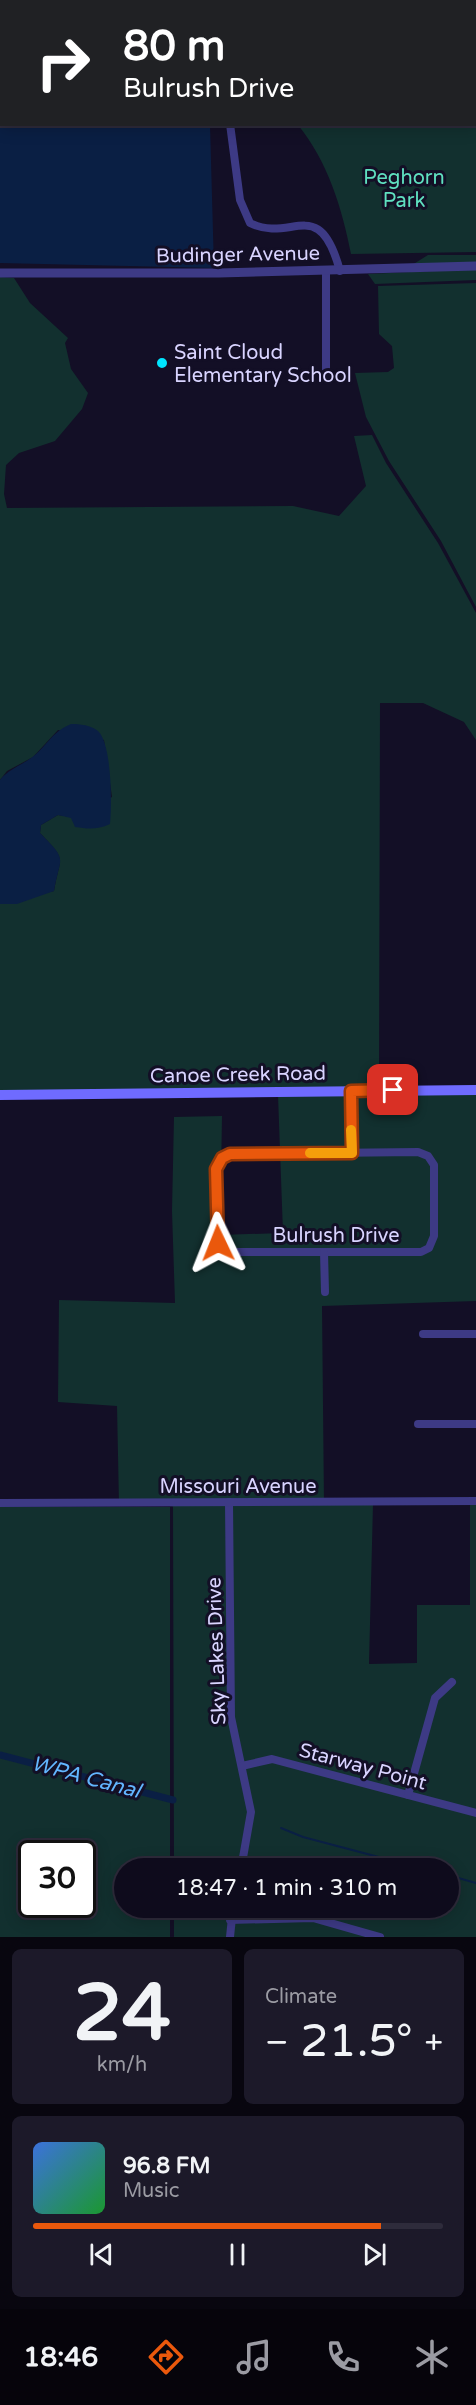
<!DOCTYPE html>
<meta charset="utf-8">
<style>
body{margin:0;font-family:"Varela Round",sans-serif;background:#1c1929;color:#f1f3f6;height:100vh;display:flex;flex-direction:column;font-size:22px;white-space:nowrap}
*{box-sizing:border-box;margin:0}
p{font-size:20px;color:#9b9ba3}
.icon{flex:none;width:33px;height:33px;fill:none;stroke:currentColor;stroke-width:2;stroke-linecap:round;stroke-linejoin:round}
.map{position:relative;height:1937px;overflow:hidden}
.drawer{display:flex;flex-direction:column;gap:12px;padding:12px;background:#08060f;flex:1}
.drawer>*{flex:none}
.guide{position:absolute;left:0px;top:0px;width:477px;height:126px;box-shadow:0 3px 15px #0003,0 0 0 2px #2e2b3b;background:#202124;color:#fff;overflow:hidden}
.speed{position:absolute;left:18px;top:1840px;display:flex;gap:12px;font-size:30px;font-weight:700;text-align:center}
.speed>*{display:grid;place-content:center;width:78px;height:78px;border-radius:50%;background:#0e0b1c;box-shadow:0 3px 15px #0003,0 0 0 2px #2e2b3b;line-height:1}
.speed .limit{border:3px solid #111;border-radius:9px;background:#fff;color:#111}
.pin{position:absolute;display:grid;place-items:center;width:51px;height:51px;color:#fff;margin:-26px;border-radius:12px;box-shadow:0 3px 9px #0006}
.me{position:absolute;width:66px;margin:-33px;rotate:358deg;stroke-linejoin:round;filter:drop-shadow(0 0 4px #0008)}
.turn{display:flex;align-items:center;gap:21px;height:126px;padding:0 24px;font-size:27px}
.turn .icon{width:78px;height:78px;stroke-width:2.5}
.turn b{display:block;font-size:42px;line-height:51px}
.big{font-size:45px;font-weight:600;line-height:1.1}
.drawer .widget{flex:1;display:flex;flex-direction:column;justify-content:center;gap:9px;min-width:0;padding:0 21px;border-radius:9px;background:#1c1929}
.drawer .dial{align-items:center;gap:0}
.dial b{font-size:78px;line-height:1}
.song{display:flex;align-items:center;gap:18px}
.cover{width:72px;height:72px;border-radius:9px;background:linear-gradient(135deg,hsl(220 70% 55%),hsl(130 70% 35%))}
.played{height:6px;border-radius:3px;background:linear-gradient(90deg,#ea580c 85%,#2e2b3b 85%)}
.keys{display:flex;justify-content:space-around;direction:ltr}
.heat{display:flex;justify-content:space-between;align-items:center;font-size:33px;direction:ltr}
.drawer .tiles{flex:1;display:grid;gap:12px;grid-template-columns:1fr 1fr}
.widget:last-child{grid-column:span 2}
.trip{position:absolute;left:114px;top:1858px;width:345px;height:60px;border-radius:30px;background:#0e0b1c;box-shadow:0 3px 15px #0003,0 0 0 2px #2e2b3b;font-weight:600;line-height:60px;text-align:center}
.dock{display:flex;height:96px;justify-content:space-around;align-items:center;background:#06040b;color:#9b9ba3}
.dock .icon{width:42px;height:42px}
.dock .current{color:#ea580c}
.dock b{font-size:27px;color:#f1f3f6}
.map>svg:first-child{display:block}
.green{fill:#12302f;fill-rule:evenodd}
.water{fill:#0a1f44}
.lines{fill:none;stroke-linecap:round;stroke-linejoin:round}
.stream{stroke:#0a1f44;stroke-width:2}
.canal{stroke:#0a1f44;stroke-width:7}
.minor{stroke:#3d3a85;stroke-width:8}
.tertiary{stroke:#3d3a85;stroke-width:9}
.secondary{stroke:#6f6bff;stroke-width:10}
.route-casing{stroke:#983908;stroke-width:15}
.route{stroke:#ea580c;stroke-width:10}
.slow{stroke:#f59e0b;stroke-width:10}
.poi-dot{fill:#00e5ff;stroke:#130f26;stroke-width:2}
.labels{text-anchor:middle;stroke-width:6;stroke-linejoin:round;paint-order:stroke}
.park-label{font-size:20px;fill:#5fe0c0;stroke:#130f26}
.street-label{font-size:20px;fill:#d9d4ff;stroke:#130f26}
.poi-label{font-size:20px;fill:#d9d4ff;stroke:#130f26;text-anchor:start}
.water-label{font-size:21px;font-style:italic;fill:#62b6ff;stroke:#130f26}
</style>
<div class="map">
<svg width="476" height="1937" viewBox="0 0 476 1937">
<rect width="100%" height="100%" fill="#130f26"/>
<!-- green -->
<g class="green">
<path d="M249,0h227v252l-125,2c-9,-46 -23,-92 -53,-129l178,-1v-122z"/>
<path d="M428,255h48v7l-64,3z"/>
<path d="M476,269v11l-101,4 -7,-10z"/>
<path d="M0,277l14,1 16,25 38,35 -3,5 6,26 17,24 -6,16 -27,32 -36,12 -13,12 -2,29 3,14 286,-2 46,10 27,-30 -12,-50 18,-1 14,28 52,80 38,70v127l-12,-18 -41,-19h-43l-1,384 -379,4v-187l54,-13c6,-36 14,-29 -14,-58l1,-8 17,-10 13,2 41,-20 -8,-57 -46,-10 -25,27 -26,14 -7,9z"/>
<path d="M476,283v324l-35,-66 -52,-80 -23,-44 -11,-44 33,-1 6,-4 -2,-22 -13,-12 -1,-48z"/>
<path d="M476,1093v208l-154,5 2,198h49l-4,160 48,-1v-58h53v-101h6v433h-302v-29h274v-39h-274l-1,-362 -1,-2 -53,-1 -2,-98 -59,-4 1,-102 116,3 -3,-92 2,-94 48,-1 -2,119 63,-2 -5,-138z"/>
<path d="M0,1507h170v362h-46v39h46v29h-170zM32,1854h50v51h-50z"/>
</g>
<!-- water -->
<g class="water">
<path d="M0,0l38,1 -36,1v122l208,1 4,143 -214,-5z"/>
<path d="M71,724c9,0 20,1 27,7 14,13 14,74 12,93 -13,6 -22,5 -35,3l-4,-9 -13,-3 -17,10 -1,8c29,29 20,22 14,58l-37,13h-17v-124c9,-11 20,-14 31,-22 16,-11 19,-25 40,-34z"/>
</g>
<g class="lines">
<!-- stream -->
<g class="stream">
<path d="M281,1828l22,9 121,32"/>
<path d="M448,1875l28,8"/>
</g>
<!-- canal -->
<path class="canal" d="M0,1755l173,45"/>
<!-- minor -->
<g class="minor">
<path d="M224,0v2"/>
<path d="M230,124l10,76 10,23c42,21 69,-30 90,48"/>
<path d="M326,271v99"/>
<path d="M351,1091l1,62"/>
<path d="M418,1152l10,4 6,9v71l-5,12 -8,4h-185l-11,-3 -7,-6 -2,-74 6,-11 8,-4z"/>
<path d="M324,1252l1,40"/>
<path d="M423,1334h53"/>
<path d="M418,1424h58"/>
<path d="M229,1502l2,215 20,95 -10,57"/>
<path d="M0,1503l476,-2"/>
<path d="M242,1766l30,-7 204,54"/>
<path d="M408,1795l27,-97 17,-16"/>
<path d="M230,1920l83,-2 67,19"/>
<path d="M230,1937l3,-29"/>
</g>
<!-- tertiary -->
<path class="tertiary" d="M0,273h219l257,-7"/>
<!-- secondary -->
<path class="secondary" d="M0,1095l476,-5"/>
</g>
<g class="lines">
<!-- route casing -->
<g class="route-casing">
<path id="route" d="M218,1243l-2,-74 6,-11 8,-4 122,-1 -1,-62 42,-1"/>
</g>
<!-- route -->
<use href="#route" class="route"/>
<!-- slow -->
<path class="slow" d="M310,1153h42l-1,-23"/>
</g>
<!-- markers -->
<circle class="poi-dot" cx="162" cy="363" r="6"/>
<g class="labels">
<!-- park labels -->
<g class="park-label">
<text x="404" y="184">Peghorn<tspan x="404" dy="23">Park</tspan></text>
</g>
<!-- street labels -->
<g class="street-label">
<text transform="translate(238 254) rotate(-1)" y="7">Budinger Avenue</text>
<text transform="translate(238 1074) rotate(-1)" y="7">Canoe Creek Road</text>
<text x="336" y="1242">Bulrush Drive</text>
<text x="238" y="1493">Missouri Avenue</text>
<text transform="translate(216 1651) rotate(-92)" y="7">Sky Lakes Drive</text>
<text transform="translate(363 1766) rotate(15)" y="7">Starway Point</text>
</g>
<!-- poi labels -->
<g class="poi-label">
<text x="174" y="359">Saint Cloud<tspan x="174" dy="23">Elementary School</tspan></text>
</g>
<!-- water labels -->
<g class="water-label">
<text transform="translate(86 1777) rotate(15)" y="7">WPA Canal</text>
</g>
</g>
</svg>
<div class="speed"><div class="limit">30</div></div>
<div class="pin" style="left:393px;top:1090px;background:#d93025"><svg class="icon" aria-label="arrive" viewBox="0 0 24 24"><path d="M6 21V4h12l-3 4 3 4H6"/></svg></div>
<svg class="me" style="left:218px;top:1243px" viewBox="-20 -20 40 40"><path d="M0-17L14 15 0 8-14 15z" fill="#ea580c" stroke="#fff" stroke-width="4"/></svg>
<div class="trip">18:47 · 1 min · 310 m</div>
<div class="guide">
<div class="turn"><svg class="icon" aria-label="right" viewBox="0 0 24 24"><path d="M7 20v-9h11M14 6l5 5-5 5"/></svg><div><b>80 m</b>Bulrush Drive</div></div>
</div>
</div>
<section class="drawer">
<div class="tiles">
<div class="widget dial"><b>24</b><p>km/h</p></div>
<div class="widget"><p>Climate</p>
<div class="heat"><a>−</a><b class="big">21.5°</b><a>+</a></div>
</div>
<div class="widget">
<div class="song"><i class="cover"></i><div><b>96.8 FM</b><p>Music</p></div></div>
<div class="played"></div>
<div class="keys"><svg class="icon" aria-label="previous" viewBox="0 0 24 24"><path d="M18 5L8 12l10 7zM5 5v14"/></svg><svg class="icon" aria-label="pause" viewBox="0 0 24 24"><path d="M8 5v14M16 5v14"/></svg><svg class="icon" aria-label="next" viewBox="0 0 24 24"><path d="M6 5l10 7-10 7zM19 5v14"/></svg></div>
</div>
</div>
</section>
<nav class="dock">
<b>18:46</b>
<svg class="icon current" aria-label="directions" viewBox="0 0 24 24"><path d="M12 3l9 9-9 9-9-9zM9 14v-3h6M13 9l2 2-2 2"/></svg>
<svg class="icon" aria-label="music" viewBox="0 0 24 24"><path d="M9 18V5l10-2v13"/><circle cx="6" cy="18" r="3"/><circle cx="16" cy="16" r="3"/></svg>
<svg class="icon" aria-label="phone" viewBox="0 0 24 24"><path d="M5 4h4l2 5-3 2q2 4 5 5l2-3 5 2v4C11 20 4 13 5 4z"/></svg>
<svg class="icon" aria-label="climate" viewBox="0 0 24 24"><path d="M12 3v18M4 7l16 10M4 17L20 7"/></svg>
</nav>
